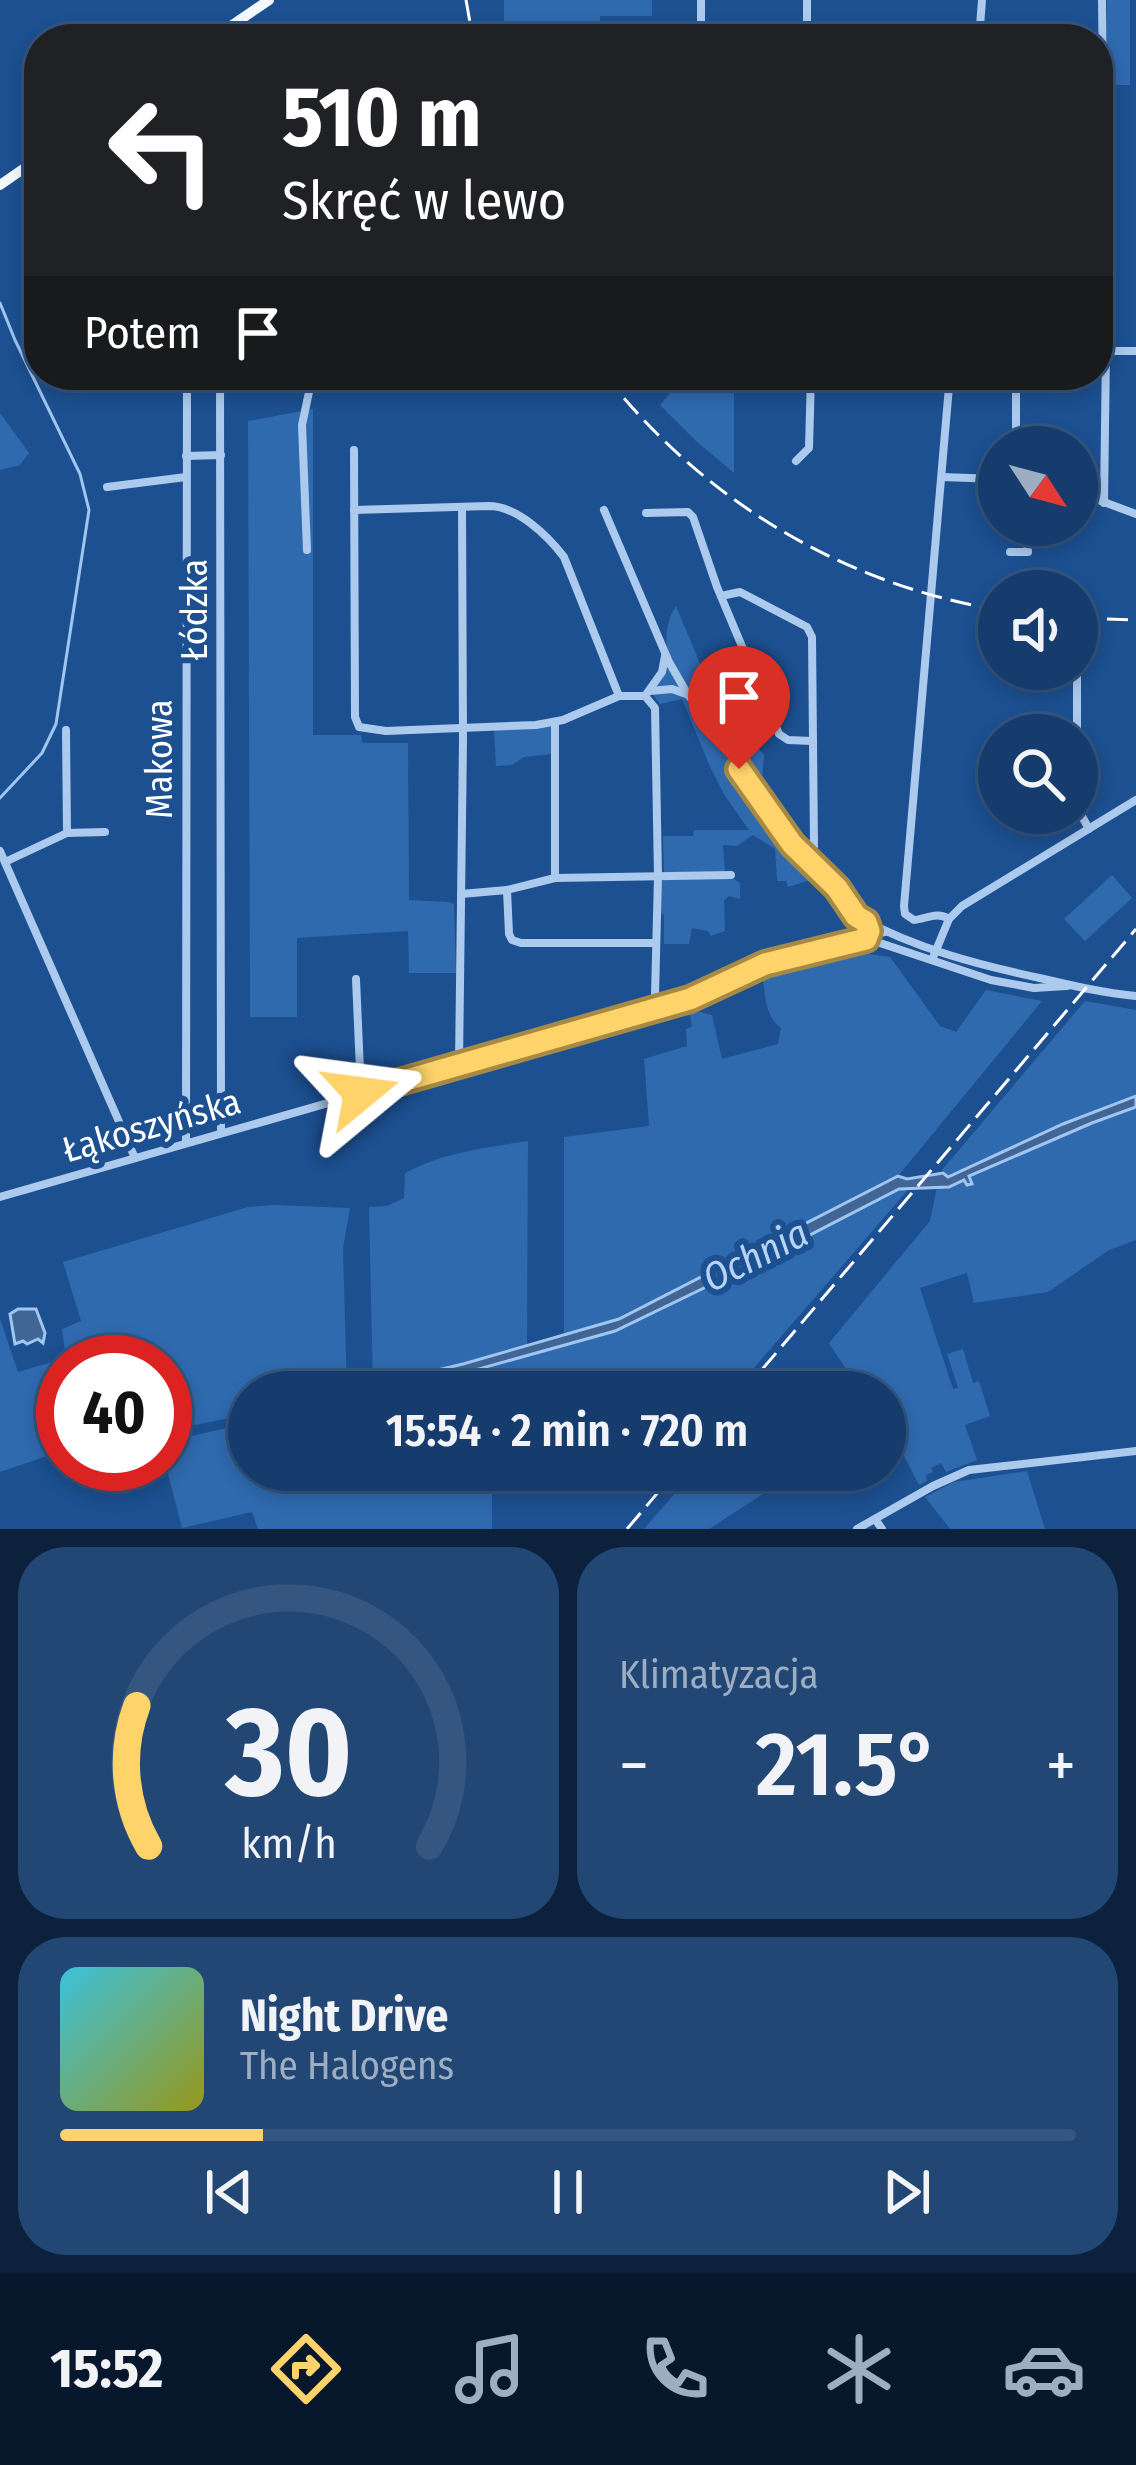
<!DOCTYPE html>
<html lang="pl">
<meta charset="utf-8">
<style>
body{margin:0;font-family:"Fira Sans Condensed",sans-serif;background:#224775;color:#f1f3f6;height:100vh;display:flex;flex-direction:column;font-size:45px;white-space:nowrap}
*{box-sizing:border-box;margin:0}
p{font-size:39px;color:#9dadc2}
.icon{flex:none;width:66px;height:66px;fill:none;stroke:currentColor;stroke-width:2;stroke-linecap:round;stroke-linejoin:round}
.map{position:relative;height:1529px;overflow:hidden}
.side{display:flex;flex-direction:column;gap:18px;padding:18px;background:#0c213c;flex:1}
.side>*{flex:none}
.hud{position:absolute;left:24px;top:24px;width:1089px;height:366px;border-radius:48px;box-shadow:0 6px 18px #0003,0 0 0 3px #345680;background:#202124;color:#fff;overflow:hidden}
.needle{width:78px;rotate:126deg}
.buttons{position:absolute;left:978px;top:426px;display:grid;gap:24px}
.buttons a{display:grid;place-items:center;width:120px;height:120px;border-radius:50%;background:#153c6d;box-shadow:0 6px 18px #0003,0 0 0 3px #345680;font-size:60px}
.speed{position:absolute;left:36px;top:1335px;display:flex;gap:24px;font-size:60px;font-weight:700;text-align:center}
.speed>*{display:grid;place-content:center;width:156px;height:156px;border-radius:50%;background:#153c6d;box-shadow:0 6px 18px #0003,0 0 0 3px #345680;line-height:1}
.speed .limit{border:18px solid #d22;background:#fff;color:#111}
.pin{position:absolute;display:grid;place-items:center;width:102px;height:102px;color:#fff;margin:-123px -51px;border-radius:50% 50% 50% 0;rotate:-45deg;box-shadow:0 0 12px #0007}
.pin .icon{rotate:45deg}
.me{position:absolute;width:132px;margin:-66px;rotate:74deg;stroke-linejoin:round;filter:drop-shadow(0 0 9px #0008)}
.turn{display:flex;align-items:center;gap:42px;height:252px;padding:0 60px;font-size:54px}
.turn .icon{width:156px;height:156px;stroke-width:2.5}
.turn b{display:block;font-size:84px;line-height:102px}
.then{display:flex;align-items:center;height:114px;padding:0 60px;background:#0003;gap:24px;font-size:45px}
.big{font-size:90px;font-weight:600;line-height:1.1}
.side .card{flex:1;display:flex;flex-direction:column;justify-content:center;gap:18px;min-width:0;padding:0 42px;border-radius:48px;background:#224775}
.side .dial{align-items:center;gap:0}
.dial svg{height:312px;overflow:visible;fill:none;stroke:#345680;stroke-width:7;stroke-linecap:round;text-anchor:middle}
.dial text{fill:#f1f3f6;stroke:none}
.song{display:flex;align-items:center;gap:36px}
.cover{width:144px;height:144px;border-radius:18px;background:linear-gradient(135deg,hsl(190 70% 55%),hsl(60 70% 35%))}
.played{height:12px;border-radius:6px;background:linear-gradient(90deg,#fed36a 20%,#345680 20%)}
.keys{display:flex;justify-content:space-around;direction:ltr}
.heat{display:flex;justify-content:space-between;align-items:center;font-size:66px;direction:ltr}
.side .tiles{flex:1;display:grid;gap:18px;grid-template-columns:1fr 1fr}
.card:last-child{grid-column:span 2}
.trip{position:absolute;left:228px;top:1371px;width:678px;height:120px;border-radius:60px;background:#153c6d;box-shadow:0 6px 18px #0003,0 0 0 3px #345680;font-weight:600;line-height:120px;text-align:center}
.dock{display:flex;height:192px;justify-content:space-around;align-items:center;background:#08182c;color:#9dadc2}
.dock .icon{width:84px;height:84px}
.dock .on{color:#fed36a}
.dock b{font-size:54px;color:#f1f3f6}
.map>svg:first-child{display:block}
.green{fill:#2f6aaf}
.water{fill:#416695;stroke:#9fc5f0;stroke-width:3}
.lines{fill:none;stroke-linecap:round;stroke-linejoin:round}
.stream{stroke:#9fc5f0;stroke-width:3}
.minor{stroke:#accaee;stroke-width:8}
.major{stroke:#f4f8ff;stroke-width:10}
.rail{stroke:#fff;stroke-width:3;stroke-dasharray:21 9;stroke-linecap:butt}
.route-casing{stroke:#a58945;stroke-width:30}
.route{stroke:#fed36a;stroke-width:21}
.labels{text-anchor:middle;stroke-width:12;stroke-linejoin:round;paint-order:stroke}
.street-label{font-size:36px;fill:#fff;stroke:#1c5091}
.water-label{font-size:39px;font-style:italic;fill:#b8d4f5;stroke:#1c5091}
</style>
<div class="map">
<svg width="1136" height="1529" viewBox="0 0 1136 1529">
<rect width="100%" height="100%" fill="#1c5091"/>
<!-- green -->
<g class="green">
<path d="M504,0h148v16h-52v23h-96z"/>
<rect x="1107" y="0" width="23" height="85"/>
<path d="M685,375h49v98l-38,-32 -36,-36z"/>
<path d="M313,409v326h48l1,8h46l1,157 40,2 5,2 2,69h-47l-1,-42 -111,7v79h-47l-2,-596z"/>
<path d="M0,413l29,40 -9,12 -20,5z"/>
<path d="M676,606l49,117 17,-7c6,13 1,22 6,34l8,-3 8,7 -3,39 -5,-3c-23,-34 -78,-101 -88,-139 -4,-14 0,-34 8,-45z"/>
<path d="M667,661l43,61 35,59 71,91 -6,8 -22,7 -2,-6h-9l-2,-32 -22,-14 -16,11 -14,-1 2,28h-61l-1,-37h30l1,-6h55l-24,-34 -15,-29 -28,-68 -22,5 -8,-11z"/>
<path d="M553,725l-1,29 -28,3 -12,8 -16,1 -2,-38z"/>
<path d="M1112,875l20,23 -47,43 -21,-22z"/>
<path d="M667,879h67l6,4v16l-11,-3 -5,4 1,31 -14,5 -3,-5 -16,-3 -3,16h-25v-30l-4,-1 1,-32z"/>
<path d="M849,951l41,6 50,69 16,6 30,-42 56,11 -144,175 -279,143 -55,15v-197l85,-11 -5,-67 43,-13 -1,-17 6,-2 -3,-18 23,6 10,44 56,-15 3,-16c-16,-12 -15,-30 -18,-48l11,-10z"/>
<path d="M1085,1001l51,9v86l-73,28 -116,53 -5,-7z"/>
<path d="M1136,1107v133l-27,10 -61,42 -74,11 -7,-30 -47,15 33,101 5,-1 -11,-34 16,-5 10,34 6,-2 11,35 -25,9 12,35 -31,12 -5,-9 -10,5 2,4 -7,3 1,6 -8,4 -34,-66v-27h-24l-32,-49 101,-122 7,-34h12l15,-7 7,3 -3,-6 124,-54z"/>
<path d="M528,1141l-1,204 -154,42 -4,-180 18,-1 17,-8 1,-25c40,-21 79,-25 123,-32z"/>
<path d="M900,1188l7,3 -174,201h-345l227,-61 120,-58h5l6,-5z"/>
<path d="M274,1205l76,3 -7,40 4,144h-98v22l-84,17v-69h-102v91l-16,3 -47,16v-153l18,53 48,-14 -4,-29 19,-8 -18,-59 185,-55z"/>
<path d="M249,1423v47h295l-52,21v38h-234l-6,-17 -70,16 -17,-66v-20z"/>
<path d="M695,1470h62l9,22 -57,37h-65z"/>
<path d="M1027,1471l18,58h-95l-25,-32 29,-15z"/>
</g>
<!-- water -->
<g class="water">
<path d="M1136,1096v11l-44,16 -123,53 3,8 -5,1 -3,-5 -15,7 -50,2 -153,79 -6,5h-5l-120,58 -197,55 -30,6h-43l118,-28 156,-45 279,-143 9,3 36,-6 5,4 115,-53z"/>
<path d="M18,1309h18l9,24 -2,10 -5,-4 -11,5 -4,-3 -8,3 -5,-30z"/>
</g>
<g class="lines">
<!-- stream -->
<path class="stream" d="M0,303l15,37 65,134 9,36 -33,214 -14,29 -42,45"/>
<!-- minor -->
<g class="minor">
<path d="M701,0v39"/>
<path d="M1102,0l4,351 -2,152"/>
<path d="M807,39v-39"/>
<path d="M979,39l3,-39"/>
<path d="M1106,351h30"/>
<path d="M220,375l1,758"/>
<path d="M1016,375v72"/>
<path d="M354,450l1,267 4,10 27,4 150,-6 27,-5 56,-24h26l10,12 3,168 -3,119 2,13"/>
<path d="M186,456l35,-1"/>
<path d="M796,461l13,-13 2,-73"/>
<path d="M942,477l57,2"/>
<path d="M107,487l79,-10"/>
<path d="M1077,492l59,22"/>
<path d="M354,510l135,-4c28,0 59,30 75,51l55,139"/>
<path d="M604,510l65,152 19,33 34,41 25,46 45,62 52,54 22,41"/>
<path d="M646,513l42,-1 5,5 24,70 62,147 9,6 24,1"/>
<path d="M307,550l-5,-125 7,-33v-17"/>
<path d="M1010,552h18l-2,-27"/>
<path d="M721,596l19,-4 67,35 5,10 2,210 -7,14"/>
<path d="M1077,669v128l2,14 10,18"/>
<path d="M650,691l22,-2 14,5"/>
<path d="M645,696l17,-24 3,-16"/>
<path d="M555,722v156"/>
<path d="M66,730l1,103"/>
<path d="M0,851l135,307"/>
<path d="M5,862l62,-29 38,-1"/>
<path d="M507,890l2,44 3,6 9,3h135"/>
<path d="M461,894l46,-4 48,-12 176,-3"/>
<path d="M858,917c58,32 121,48 186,62 30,7 60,14 92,17"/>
<path d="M949,919c-12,-8 -23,0 -35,1l-9,-6 -1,-8 46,-531"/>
<path d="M868,939l123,41 43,8 33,-2"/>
<path d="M932,960l17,-41 13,-13 174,-106"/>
<path d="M356,979l5,114"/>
<path d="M459,1065l4,-326 -1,-232"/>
<path d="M186,1143l1,-768"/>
<path d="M0,1197l691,-198 74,-34 120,-33"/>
<path d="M875,1519l7,10"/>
<path d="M857,1529l76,-43 36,-16 167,-19"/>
</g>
<!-- major -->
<g class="major">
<path d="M212,39l57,-39"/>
<path d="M0,185l39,-27"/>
</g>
<!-- rail -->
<g class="rail">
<path d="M466,0l7,39"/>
<path d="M605,375c98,125 237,209 394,235"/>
<path d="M1077,618l59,2"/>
<path d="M743,1392l393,-463"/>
<path d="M627,1529l50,-59"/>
</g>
</g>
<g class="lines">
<!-- route casing -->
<g class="route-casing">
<path id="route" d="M361,1093l329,-94 75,-35 101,-25 3,-8 -3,-9 -10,-6 -19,-28 -45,-44 -53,-75"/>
</g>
<!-- route -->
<use href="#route" class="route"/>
</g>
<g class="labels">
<!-- street labels -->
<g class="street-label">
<text transform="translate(194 610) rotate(-90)" y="13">Łódzka</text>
<text transform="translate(159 759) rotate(-90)" y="13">Makowa</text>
<text transform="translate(151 1125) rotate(-16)" y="13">Łąkoszyńska</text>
</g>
<!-- water labels -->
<g class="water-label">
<text transform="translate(755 1255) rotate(-27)" y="14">Ochnia</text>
</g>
</g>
</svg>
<div class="buttons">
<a><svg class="needle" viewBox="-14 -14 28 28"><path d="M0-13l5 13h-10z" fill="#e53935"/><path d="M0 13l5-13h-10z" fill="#9dadc2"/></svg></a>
<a><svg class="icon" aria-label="sound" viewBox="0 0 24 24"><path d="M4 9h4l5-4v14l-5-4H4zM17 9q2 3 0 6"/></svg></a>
<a><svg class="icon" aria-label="search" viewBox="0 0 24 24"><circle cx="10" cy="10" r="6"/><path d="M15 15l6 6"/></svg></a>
</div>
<div class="speed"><div class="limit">40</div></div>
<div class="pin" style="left:739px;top:769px;background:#d93025"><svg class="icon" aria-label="arrive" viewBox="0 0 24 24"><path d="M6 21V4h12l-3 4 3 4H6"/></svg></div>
<svg class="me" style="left:361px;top:1093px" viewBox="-20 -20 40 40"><path d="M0-17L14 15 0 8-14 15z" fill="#fed36a" stroke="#fff" stroke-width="4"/></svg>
<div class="trip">15:54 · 2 min · 720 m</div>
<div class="hud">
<div class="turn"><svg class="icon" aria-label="left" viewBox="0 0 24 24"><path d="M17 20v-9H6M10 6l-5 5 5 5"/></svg><div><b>510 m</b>Skręć w lewo</div></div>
<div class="then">Potem<svg class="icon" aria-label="arrive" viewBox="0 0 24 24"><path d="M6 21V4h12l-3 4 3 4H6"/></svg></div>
</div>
</div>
<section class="side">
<div class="tiles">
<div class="card dial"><svg viewBox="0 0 100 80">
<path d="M14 69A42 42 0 1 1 86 69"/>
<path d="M14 69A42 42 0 0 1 11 33" stroke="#fed36a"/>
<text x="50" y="56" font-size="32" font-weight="700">30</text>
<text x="50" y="72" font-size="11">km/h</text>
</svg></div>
<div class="card"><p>Klimatyzacja</p>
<div class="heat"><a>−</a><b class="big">21.5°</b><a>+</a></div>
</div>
<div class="card">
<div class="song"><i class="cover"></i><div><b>Night Drive</b><p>The Halogens</p></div></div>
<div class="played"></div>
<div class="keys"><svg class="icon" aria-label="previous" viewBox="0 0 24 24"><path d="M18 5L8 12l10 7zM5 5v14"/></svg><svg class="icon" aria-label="pause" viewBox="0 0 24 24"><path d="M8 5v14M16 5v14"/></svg><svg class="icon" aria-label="next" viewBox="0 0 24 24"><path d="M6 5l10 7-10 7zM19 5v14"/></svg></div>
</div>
</div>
</section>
<nav class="dock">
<b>15:52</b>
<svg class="icon on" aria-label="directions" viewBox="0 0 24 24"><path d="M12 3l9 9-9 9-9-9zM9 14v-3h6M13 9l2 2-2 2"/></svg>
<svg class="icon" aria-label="music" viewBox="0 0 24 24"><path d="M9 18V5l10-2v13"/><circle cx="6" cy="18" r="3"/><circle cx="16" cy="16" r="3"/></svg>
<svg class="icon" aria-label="phone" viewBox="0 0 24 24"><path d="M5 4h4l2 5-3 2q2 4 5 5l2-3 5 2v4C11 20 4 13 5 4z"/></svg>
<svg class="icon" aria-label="climate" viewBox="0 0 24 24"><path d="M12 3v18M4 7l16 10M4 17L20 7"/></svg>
<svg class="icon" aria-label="car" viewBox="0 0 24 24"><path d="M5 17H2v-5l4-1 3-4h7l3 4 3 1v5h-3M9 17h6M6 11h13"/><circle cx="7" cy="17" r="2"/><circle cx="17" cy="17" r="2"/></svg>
</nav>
